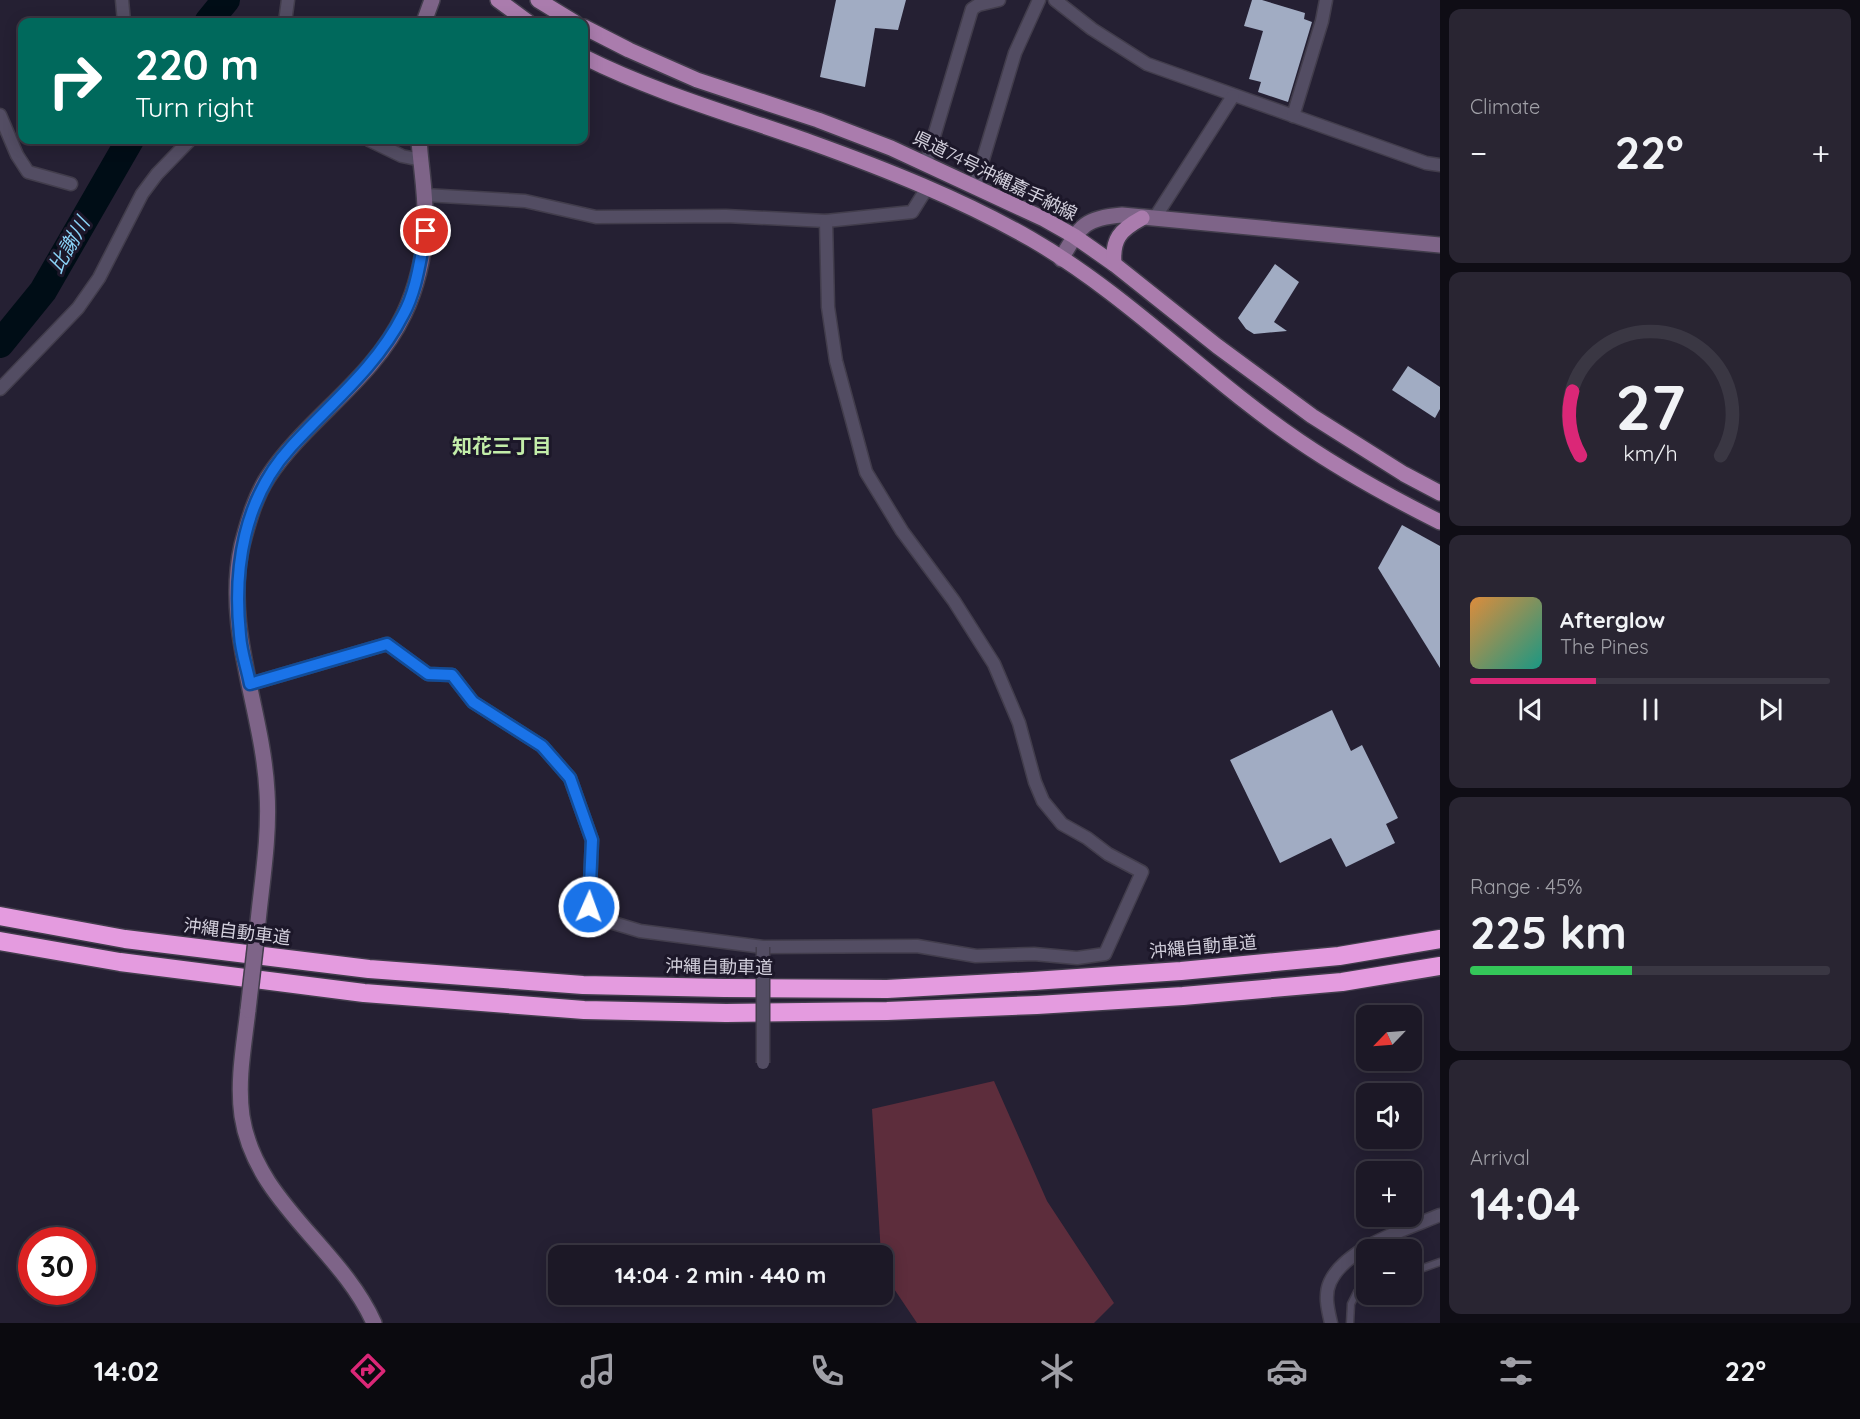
<!DOCTYPE html>
<meta charset="utf-8">
<style>
body{margin:0;font-family:Quicksand,"Noto Sans JP",sans-serif;background:#292532;color:#f1f3f6;height:100vh;display:flex;flex-direction:column;font-size:22px;white-space:nowrap}
*{box-sizing:border-box;margin:0}
p{font-size:20px;color:#a0a0a7}
.icon{flex:none;width:33px;height:33px;fill:none;stroke:currentColor;stroke-width:2;stroke-linecap:round;stroke-linejoin:round}
.map{position:relative;flex:1;overflow:hidden}
.drawer{display:flex;flex-direction:column;gap:9px;padding:9px;background:#0f0d15;width:420px}
.drawer>*{flex:none}
.hud{position:absolute;left:18px;top:18px;width:570px;height:126px;border-radius:12px;box-shadow:0 3px 15px #0003,0 0 0 2px #3a3743;background:#00695c;color:#fff;overflow:hidden}
.needle{width:39px;rotate:245deg}
.controls{position:absolute;left:1356px;top:1005px;display:grid;gap:12px}
.controls a{display:grid;place-items:center;width:66px;height:66px;border-radius:12px;background:#1c1826;box-shadow:0 3px 15px #0003,0 0 0 2px #3a3743;font-size:30px}
.speed{position:absolute;left:18px;top:1227px;display:flex;gap:12px;font-size:30px;font-weight:700;text-align:center}
.speed>*{display:grid;place-content:center;width:78px;height:78px;border-radius:50%;background:#1c1826;box-shadow:0 3px 15px #0003,0 0 0 2px #3a3743;line-height:1}
.speed .limit{border:9px solid #d22;background:#fff;color:#111}
.pin{position:absolute;display:grid;place-items:center;width:51px;height:51px;color:#fff;margin:-26px;border:3px solid #fff;border-radius:50%;box-shadow:0 2px 6px #0007}
.me{position:absolute;width:66px;margin:-33px;rotate:2deg;stroke-linejoin:round;filter:drop-shadow(0 0 4px #0008)}
.turn{display:flex;align-items:center;gap:21px;height:126px;padding:0 18px;font-size:27px}
.turn .icon{width:78px;height:78px;stroke-width:2.5}
.turn b{display:block;font-size:42px;line-height:51px}
.big{font-size:45px;font-weight:700;line-height:1.1}
.drawer .widget{flex:1;display:flex;flex-direction:column;justify-content:center;gap:9px;min-width:0;padding:0 21px;border-radius:12px;background:#292532}
.drawer .dial{align-items:center;gap:0}
.dial svg{height:156px;overflow:visible;fill:none;stroke:#3a3743;stroke-width:7;stroke-linecap:round;text-anchor:middle}
.dial text{fill:#f1f3f6;stroke:none}
.song{display:flex;align-items:center;gap:18px}
.cover{width:72px;height:72px;border-radius:9px;background:linear-gradient(135deg,hsl(30 70% 55%),hsl(170 70% 35%))}
.played{height:6px;border-radius:3px;background:linear-gradient(90deg,#db2777 35%,#3a3743 35%)}
.keys{display:flex;justify-content:space-around;direction:ltr}
.heat{display:flex;justify-content:space-between;align-items:center;font-size:33px;direction:ltr}
.charge{height:9px;border-radius:4px;background:linear-gradient(90deg,#34c759 45%,#3a3743 0)}
.trip{position:absolute;left:548px;top:1245px;width:345px;height:60px;border-radius:12px;background:#1c1826;box-shadow:0 3px 15px #0003,0 0 0 2px #3a3743;font-weight:700;line-height:60px;text-align:center}
.dock{display:flex;height:96px;justify-content:space-around;align-items:center;background:#0b0a0f;color:#a0a0a7}
.dock .icon{width:42px;height:42px}
.dock .on{color:#db2777}
.dock b{font-size:27px;color:#f1f3f6}
main{display:flex;flex:1;min-height:0}
.map>svg:first-child{display:block}
.green{fill:#5d2d3c}
.lines{fill:none;stroke-linecap:round;stroke-linejoin:round}
.river{stroke:#000d16;stroke-width:28}
.building{fill:#a1acc3}
.lane-casing{stroke:#423d4c;stroke-width:9}
.street-casing{stroke:#423d4c;stroke-width:15}
.secondary-casing{stroke:#423d4c;stroke-width:18}
.primary-casing{stroke:#423d4c;stroke-width:18}
.highway-casing{stroke:#423d4c;stroke-width:21}
.lane{stroke:#534d63;stroke-width:6}
.street{stroke:#534d63;stroke-width:12}
.secondary{stroke:#7e6488;stroke-width:15}
.primary{stroke:#aa7cad;stroke-width:15}
.highway{stroke:#e49bdf;stroke-width:18}
.street-bridge-casing{stroke:#423d4c;stroke-width:15;stroke-linecap:butt}
.secondary-bridge-casing{stroke:#423d4c;stroke-width:18;stroke-linecap:butt}
.street-bridge{stroke:#534d63;stroke-width:12}
.secondary-bridge{stroke:#7e6488;stroke-width:15}
.route-casing{stroke:#114b97;stroke-width:15}
.route{stroke:#1a73e8;stroke-width:10}
.labels{text-anchor:middle;stroke-width:6;stroke-linejoin:round;paint-order:stroke}
.street-label{font-size:18px;fill:#d2cfdc;stroke:#1c1729}
.water-label{font-size:20px;font-style:italic;fill:#8ad2f6;stroke:#1c1729}
.neighbourhood-label{font-size:20px;font-weight:bold;fill:#c3eda9;stroke:#1c1729}
</style>
<main>
<div class="map">
<svg width="1440" height="1323" viewBox="0 0 1440 1323">
<rect width="100%" height="100%" fill="#252033"/>
<!-- green -->
<path class="green" d="M994,1081l53,120 67,102 -20,20h-177l-35,-52 -10,-162z"/>
<g class="lines">
<!-- river -->
<g class="river">
<path d="M208,22l18,-22"/>
<path d="M0,344l43,-53 87,-151"/>
</g>
</g>
<!-- building -->
<g class="building">
<path d="M836,0h70l-8,30 -23,-2 -10,59 -45,-10z"/>
<path d="M1252,0h10l43,13 -1,6 8,3 -24,80 -30,-10 3,-10 -12,-3 14,-48 -19,-5z"/>
<path d="M1275,264l24,18 -25,40 13,9 -33,3 -8,-5 -8,-11z"/>
<path d="M1408,366l32,21v22l-5,9 -43,-28z"/>
<path d="M1402,525l38,21v122l-62,-100z"/>
<path d="M1332,710l19,41 11,-6 36,73 -12,6 9,19 -49,24 -15,-29 -51,25 -50,-103z"/>
</g>
<g class="lines">
<!-- lane casing -->
<g class="lane-casing">
<g id="lane">
<path d="M1412,1272l28,-10"/>
<path d="M1350,1323l1,-19 6,-12 9,-3"/>
</g>
</g>
<!-- street casing -->
<g class="street-casing">
<g id="street">
<path d="M122,0l2,22"/>
<path d="M1055,0l37,29 55,35 279,99 14,2"/>
<path d="M285,22l3,-22"/>
<path d="M0,115l17,40 11,17 43,12"/>
<path d="M1293,116l29,-95 4,-21"/>
<path d="M369,140l33,16 19,4"/>
<path d="M926,163l46,-154 6,-4 21,-5"/>
<path d="M975,186l40,-133 24,-53"/>
<path d="M425,195l100,6 71,16 130,-1 100,5 86,-9 15,-24"/>
<path d="M1154,219l79,-123"/>
<path d="M0,389l78,-81 21,-30 43,-84 15,-20 33,-34"/>
<path d="M250,684l137,-40 41,30 24,1 21,27 69,44 28,32 22,62 -3,67 6,8 15,7 30,9 123,16 154,-1 59,10 58,-2 43,4 28,-4 37,-82 -34,-18 -21,-16 -25,-14 -19,-23 -8,-19 -16,-59 -25,-59 -40,-63 -52,-70 -36,-59 -30,-111 -8,-54 -2,-86"/>
<path d="M1331,1323c-3,-13 -7,-28 -1,-41 16,-35 77,-53 110,-67"/>
</g>
</g>
<!-- secondary casing -->
<g class="secondary-casing">
<g id="secondary">
<path d="M424,22l8,-22"/>
<path d="M1061,259c19,-32 22,-41 61,-44l318,30"/>
<path d="M257,932c4,-45 13,-94 10,-140 -4,-82 -44,-164 -25,-247 6,-23 13,-48 26,-68 39,-59 105,-97 136,-163 12,-25 20,-57 21,-84 2,-30 -4,-60 -6,-90"/>
<path d="M248,1010c-4,35 -11,71 -6,106 13,86 98,131 132,207"/>
</g>
</g>
<!-- primary casing -->
<g class="primary-casing">
<g id="primary">
<path d="M498,0l30,22"/>
<path d="M538,0l36,22"/>
<path d="M584,27l45,23 68,30 121,40 73,28 153,71 30,17 40,28 103,82 95,70 92,58 36,19"/>
<path d="M584,57c72,36 150,58 226,85 75,27 151,57 221,97 97,56 175,139 268,202 44,30 93,57 141,81"/>
<path d="M1114,264c-2,-25 6,-34 28,-46"/>
</g>
</g>
<!-- highway casing -->
<g class="highway-casing">
<g id="highway">
<path d="M0,916l125,23 244,30 214,16 141,3 163,1 146,-8 148,-10 158,-15 101,-17"/>
<path d="M0,941l120,21 244,31 220,17 142,3 161,-2 150,-6 146,-9 159,-14 98,-16"/>
</g>
</g>
<!-- lane -->
<use href="#lane" class="lane"/>
<!-- street -->
<use href="#street" class="street"/>
<!-- secondary -->
<use href="#secondary" class="secondary"/>
<!-- primary -->
<use href="#primary" class="primary"/>
<!-- highway -->
<use href="#highway" class="highway"/>
<!-- street-bridge casing -->
<g class="street-bridge-casing">
<path id="street-bridge" d="M763,1063v-116"/>
</g>
<!-- secondary-bridge casing -->
<g class="secondary-bridge-casing">
<path id="secondary-bridge" d="M248,1010l9,-78"/>
</g>
<!-- street-bridge -->
<use href="#street-bridge" class="street-bridge"/>
<!-- secondary-bridge -->
<use href="#secondary-bridge" class="secondary-bridge"/>
</g>
<g class="lines">
<!-- route casing -->
<g class="route-casing">
<path id="route" d="M426,231c-6,28 -9,59 -23,84 -27,53 -73,89 -112,132 -47,51 -58,121 -51,188 1,17 7,33 10,49l137,-40 41,30 24,1 21,27 69,44 28,32 22,62 -3,67"/>
</g>
<!-- route -->
<use href="#route" class="route"/>
</g>
<g class="labels">
<!-- street labels -->
<g class="street-label">
<text transform="translate(995 176) rotate(26)" y="6">県道74号沖縄嘉手納線</text>
<text transform="translate(237 932) rotate(7)" y="6">沖縄自動車道</text>
<text transform="translate(1203 947) rotate(-5)" y="6">沖縄自動車道</text>
<text transform="translate(719 967) rotate(1)" y="6">沖縄自動車道</text>
</g>
<!-- water labels -->
<g class="water-label">
<text transform="translate(69 245) rotate(-60)" y="7">比謝川</text>
</g>
<!-- neighbourhood labels -->
<g class="neighbourhood-label">
<text x="502" y="453">知花三丁目</text>
</g>
</g>
</svg>
<div class="controls">
<a><svg class="needle" viewBox="-14 -14 28 28"><path d="M0-13l5 13h-10z" fill="#e53935"/><path d="M0 13l5-13h-10z" fill="#a0a0a7"/></svg></a>
<a><svg class="icon" aria-label="sound" viewBox="0 0 24 24"><path d="M4 9h4l5-4v14l-5-4H4zM17 9q2 3 0 6"/></svg></a>
<a>+</a>
<a>−</a>
</div>
<div class="speed"><div class="limit">30</div></div>
<div class="pin" style="left:426px;top:231px;background:#d93025"><svg class="icon" aria-label="arrive" viewBox="0 0 24 24"><path d="M6 21V4h12l-3 4 3 4H6"/></svg></div>
<svg class="me" style="left:589px;top:907px" viewBox="-20 -20 40 40"><circle r="17" fill="#1a73e8" stroke="#fff" stroke-width="3"/><path d="M0-11L8 9 0 5-8 9z" fill="#fff"/></svg>
<div class="trip">14:04 · 2 min · 440 m</div>
<div class="hud">
<div class="turn"><svg class="icon" aria-label="right" viewBox="0 0 24 24"><path d="M7 20v-9h11M14 6l5 5-5 5"/></svg><div><b>220 m</b>Turn right</div></div>
</div>
</div>
<section class="drawer">
<div class="widget"><p>Climate</p>
<div class="heat"><a>−</a><b class="big">22°</b><a>+</a></div>
</div>
<div class="widget dial"><svg viewBox="0 0 100 80">
<path d="M14 69A42 42 0 1 1 86 69"/>
<path d="M14 69A42 42 0 0 1 10 36" stroke="#db2777"/>
<text x="50" y="56" font-size="32" font-weight="700">27</text>
<text x="50" y="72" font-size="11">km/h</text>
</svg></div>
<div class="widget">
<div class="song"><i class="cover"></i><div><b>Afterglow</b><p>The Pines</p></div></div>
<div class="played"></div>
<div class="keys"><svg class="icon" aria-label="previous" viewBox="0 0 24 24"><path d="M18 5L8 12l10 7zM5 5v14"/></svg><svg class="icon" aria-label="pause" viewBox="0 0 24 24"><path d="M8 5v14M16 5v14"/></svg><svg class="icon" aria-label="next" viewBox="0 0 24 24"><path d="M6 5l10 7-10 7zM19 5v14"/></svg></div>
</div>
<div class="widget"><p>Range · 45%</p><b class="big">225 km</b><div class="charge"></div></div>
<div class="widget"><p>Arrival</p><b class="big">14:04</b></div>
</section>
</main>
<nav class="dock">
<b>14:02</b>
<svg class="icon on" aria-label="directions" viewBox="0 0 24 24"><path d="M12 3l9 9-9 9-9-9zM9 14v-3h6M13 9l2 2-2 2"/></svg>
<svg class="icon" aria-label="music" viewBox="0 0 24 24"><path d="M9 18V5l10-2v13"/><circle cx="6" cy="18" r="3"/><circle cx="16" cy="16" r="3"/></svg>
<svg class="icon" aria-label="phone" viewBox="0 0 24 24"><path d="M5 4h4l2 5-3 2q2 4 5 5l2-3 5 2v4C11 20 4 13 5 4z"/></svg>
<svg class="icon" aria-label="climate" viewBox="0 0 24 24"><path d="M12 3v18M4 7l16 10M4 17L20 7"/></svg>
<svg class="icon" aria-label="car" viewBox="0 0 24 24"><path d="M5 17H2v-5l4-1 3-4h7l3 4 3 1v5h-3M9 17h6M6 11h13"/><circle cx="7" cy="17" r="2"/><circle cx="17" cy="17" r="2"/></svg>
<svg class="icon" aria-label="filters" viewBox="0 0 24 24"><path d="M4 7h16M4 17h16"/><circle cx="9" cy="7" r="2"/><circle cx="15" cy="17" r="2"/></svg>
<b>22°</b>
</nav>
